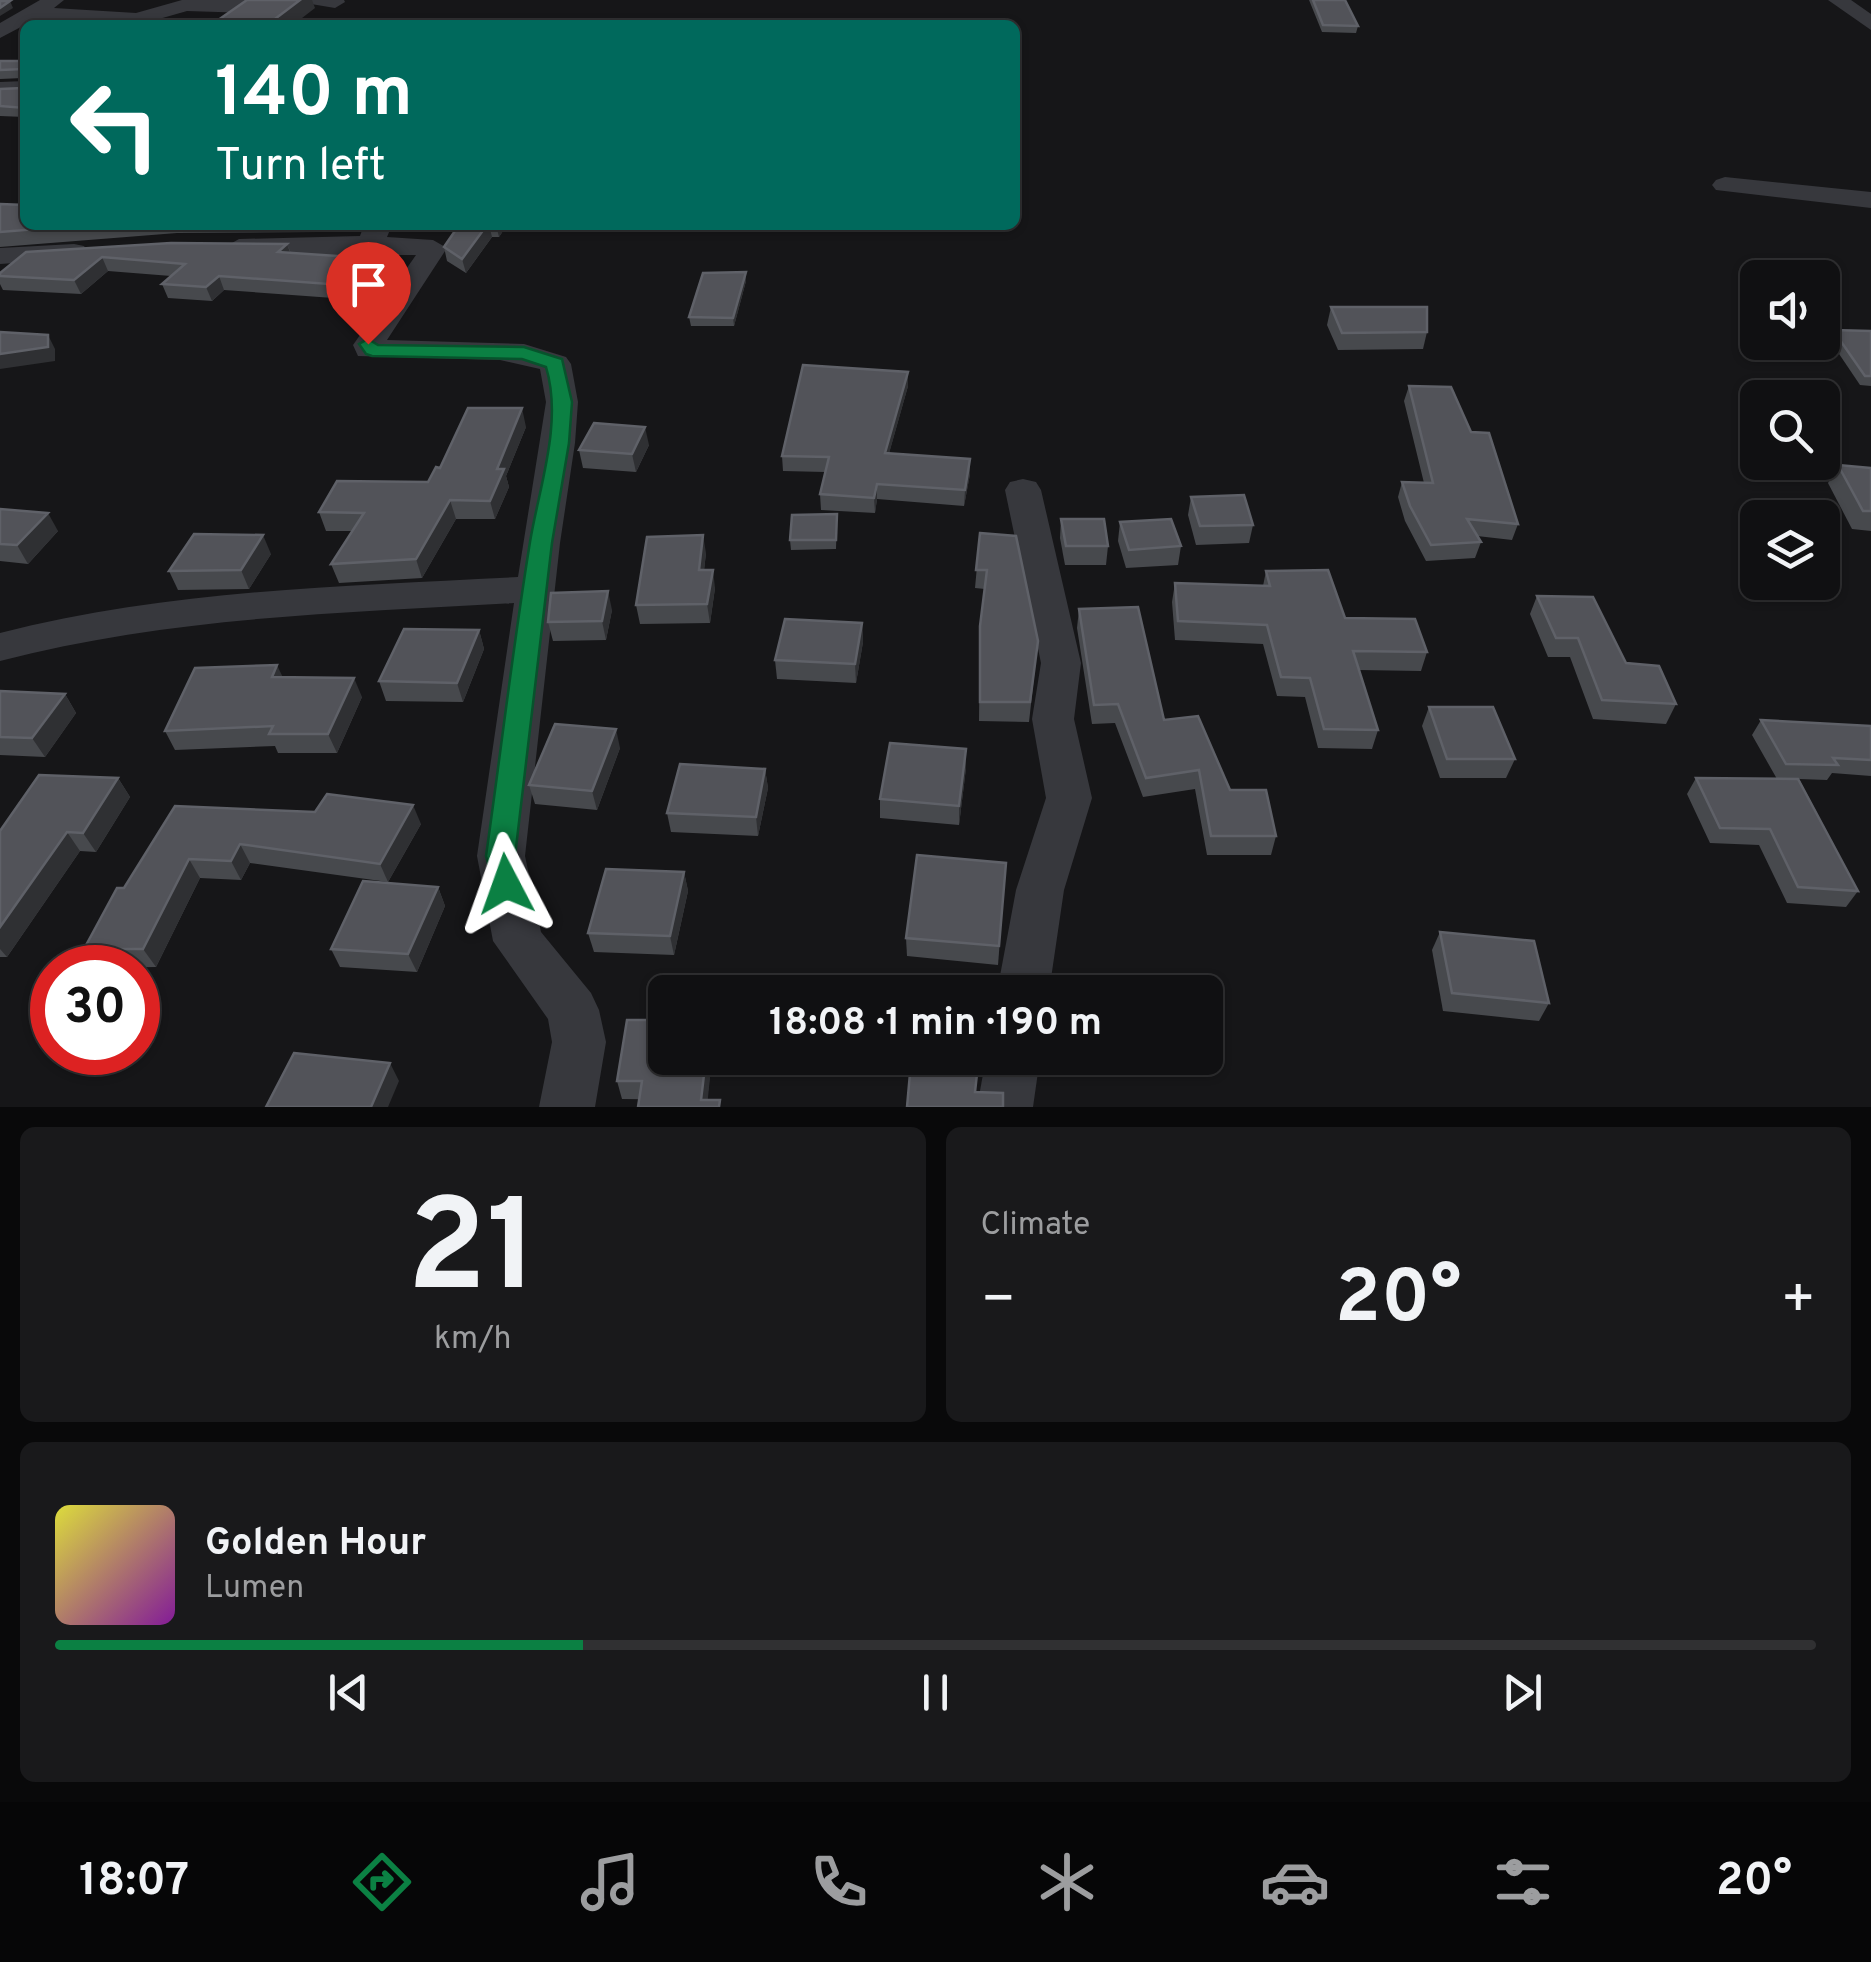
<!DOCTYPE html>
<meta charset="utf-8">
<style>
body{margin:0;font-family:Overpass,sans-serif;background:#19191b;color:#f1f3f6;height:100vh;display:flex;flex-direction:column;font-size:38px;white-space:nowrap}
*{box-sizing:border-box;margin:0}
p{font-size:32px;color:#9c9d9f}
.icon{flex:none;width:55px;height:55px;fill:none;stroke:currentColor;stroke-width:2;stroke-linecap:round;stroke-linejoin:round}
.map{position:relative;height:1107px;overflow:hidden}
.drawer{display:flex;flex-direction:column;gap:20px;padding:20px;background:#09090a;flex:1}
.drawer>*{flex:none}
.top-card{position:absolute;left:20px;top:20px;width:1000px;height:210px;border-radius:15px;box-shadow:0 2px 8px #0004,0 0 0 2px #303032;background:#00695c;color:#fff;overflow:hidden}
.tools{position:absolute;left:1740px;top:260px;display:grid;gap:20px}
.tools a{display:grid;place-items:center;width:100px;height:100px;border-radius:15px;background:#101012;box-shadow:0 2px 8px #0004,0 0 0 2px #303032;font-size:50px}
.speed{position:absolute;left:30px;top:945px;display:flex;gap:20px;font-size:50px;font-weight:700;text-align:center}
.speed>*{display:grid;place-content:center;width:130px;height:130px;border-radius:50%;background:#101012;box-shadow:0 2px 8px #0004,0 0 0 2px #303032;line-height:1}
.speed .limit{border:15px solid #d22;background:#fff;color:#111}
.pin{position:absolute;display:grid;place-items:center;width:85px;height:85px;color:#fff;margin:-102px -42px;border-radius:50% 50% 50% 0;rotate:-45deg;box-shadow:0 0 10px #0007}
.pin .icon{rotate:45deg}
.me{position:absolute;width:110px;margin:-55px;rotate:356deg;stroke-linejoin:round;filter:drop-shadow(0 0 8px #0008)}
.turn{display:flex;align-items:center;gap:35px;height:210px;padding:0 30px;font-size:45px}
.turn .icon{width:130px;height:130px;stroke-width:2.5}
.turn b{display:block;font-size:70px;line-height:85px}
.big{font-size:75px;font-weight:700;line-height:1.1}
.drawer .widget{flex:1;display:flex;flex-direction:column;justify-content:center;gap:15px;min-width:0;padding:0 35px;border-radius:15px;background:#19191b}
.drawer .dial{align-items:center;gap:0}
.dial b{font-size:130px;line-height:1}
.song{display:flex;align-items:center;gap:30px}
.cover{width:120px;height:120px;border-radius:15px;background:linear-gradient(135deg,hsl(60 70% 55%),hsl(290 70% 35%))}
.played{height:10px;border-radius:5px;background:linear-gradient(90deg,#0b8043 30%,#303032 30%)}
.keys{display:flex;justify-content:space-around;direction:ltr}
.heat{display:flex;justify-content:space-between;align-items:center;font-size:55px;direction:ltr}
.drawer .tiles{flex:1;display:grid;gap:20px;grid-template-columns:1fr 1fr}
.widget:last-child{grid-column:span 2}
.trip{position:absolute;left:648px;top:975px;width:575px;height:100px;border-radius:15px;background:#101012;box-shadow:0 2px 8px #0004,0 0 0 2px #303032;font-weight:700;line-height:100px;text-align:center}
.menu{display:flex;height:160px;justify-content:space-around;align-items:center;background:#060607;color:#9c9d9f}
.menu .icon{width:70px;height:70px}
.menu .selected{color:#0b8043}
.menu b{font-size:45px;color:#f1f3f6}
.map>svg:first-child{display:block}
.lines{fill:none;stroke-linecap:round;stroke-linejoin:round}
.minor{fill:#37383d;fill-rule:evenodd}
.wall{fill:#47494d}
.shaded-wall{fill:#2f3033}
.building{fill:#525359;stroke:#5f6168;stroke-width:2.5}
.route{fill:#0b8043;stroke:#07532c;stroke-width:2.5}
</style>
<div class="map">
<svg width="1871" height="1107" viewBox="0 0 1871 1107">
<rect width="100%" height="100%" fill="#161618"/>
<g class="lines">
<!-- minor -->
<g class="minor">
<path d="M40,0h24l-10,8 82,5 46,-13h112l-3,4 -41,9 -63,-2 -49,14 -102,-6 -36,19v-15z"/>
<path d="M308,0h36l1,2 -10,6 -24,-4z"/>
<path d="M1828,0h23l20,14v16z"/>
<path d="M25,81v14l-25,1v-14z"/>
<path d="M1725,177l146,15v16l-155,-18 -4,-5 4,-5z"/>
<path d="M364,225h28l-5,12 46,3 14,8 -60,92 137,4 42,13 5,7 7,38 -3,41 -15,100 -35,313 16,76 50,61 8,17 7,32 -11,65h-56l13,-65 -4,-23 -55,-78 -16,-85 37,-253c-174,10 -345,14 -514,58v-28c170,-43 343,-47 518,-56l28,-175 -6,-33 -40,-9 -142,-4 -5,-11 63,-90h-177l-14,-8 14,-8 121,-3z"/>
<path d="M74,244l10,2 4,6 -4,6 -84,6v-16z"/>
<path d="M1023,479l13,3 5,8 40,173 -7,56 18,79 -28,92 -15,102h-52l19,-102 30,-92 -14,-79 9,-56 -36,-173 5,-8z"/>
<path d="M986,1058h54l-7,49h-56z"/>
</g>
</g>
<!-- wall -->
<g class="wall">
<path d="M1309,0h36l13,26 -2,7 -34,-1z"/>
<path d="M0,61h25v56l-25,-1v-27l23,-1v-10l-23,1z"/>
<path d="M0,204l25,21h302l-8,7 -142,1 -177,14z"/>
<path d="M459,225h48l-8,12h-7l-26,36 -19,-12 -3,-14z"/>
<path d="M287,244l4,9 76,5 4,14 -24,27 -123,-9 -12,11 -44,-3 -6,-14 9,-8 -63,-5 -27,23 -78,-4 -3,-6v-11l26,-21z"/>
<path d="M746,281l-12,45h-43l-2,-9z"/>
<path d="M1331,307l96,25 -4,17 -85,1 -11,-25z"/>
<path d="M1833,330l38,1v55l-11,-1 -31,-46z"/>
<path d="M908,372v14l-19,67 81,21 -6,32 -87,-7 -2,14 -54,-3 -1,-16 5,-22 -42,-1 -1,-15z"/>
<path d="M1409,386l62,46 47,92 -6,16 -35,-4 4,6 -6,16 -49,3 -21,-40 -7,-24 4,-15 22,1 -20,-82z"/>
<path d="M526,427l-20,49 3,11 -14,32h-39l-34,59 -83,5 -8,-19 22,-33h-27l-7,-19 109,-30 12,-14z"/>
<path d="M649,445l-13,27 -53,-4 -4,-18z"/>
<path d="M1838,465l33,3v63l-19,-2 -24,-46z"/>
<path d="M1191,497l62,28 -4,18 -53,2 -8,-30z"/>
<path d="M0,509l58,22 -30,33 -28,-3z"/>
<path d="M837,514l-1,35 -45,1 -1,-10z"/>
<path d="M1061,519l47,27 -2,19h-41l-5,-27z"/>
<path d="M1120,522l61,24 -3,19 -52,3 -8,-27z"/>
<path d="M980,533l58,108 -9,81 -50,-1 1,-95 5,-37 -10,-1z"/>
<path d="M706,553l-2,17 11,18 -5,35 -70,1 -4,-19z"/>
<path d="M271,554l-22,35 -71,1 -9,-19z"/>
<path d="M1266,571l79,47 82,34 -6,19 -62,-1 19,60 -6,19 -54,-1 -13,-51 -28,-1 -14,-52 -88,-4 -3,-38 3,-19 88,3z"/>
<path d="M1537,596l89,67 50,41 -10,20 -73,-5 -23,-62h-22l-18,-43z"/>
<path d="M1079,609l85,111 112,116 -5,19h-64l-12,-66 -52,8 -28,-74 -23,1 -15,-96z"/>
<path d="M612,610l-6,30 -53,1 -5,-19z"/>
<path d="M862,623l1,19 -7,41 -79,-4 -2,-19z"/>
<path d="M479,630l5,19 -21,53 -77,-1 -7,-20z"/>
<path d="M283,678l79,19 -25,56h-59l-3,-7 -100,4 -10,-19z"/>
<path d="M0,691l65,3 11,19 -31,44 -45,-2z"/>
<path d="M1429,707l86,52 -9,19h-66l-18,-52z"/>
<path d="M1761,720l110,6v50l-39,-3 -5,7 -28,-1 59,112 -12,16 -59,-4 -28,-58 -49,-2 -23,-49 9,-16 81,1 -25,-44z"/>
<path d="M620,748l-23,62 -62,-6 -6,-19z"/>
<path d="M966,768l-7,57 -79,-7v-19z"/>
<path d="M765,769l3,19 -10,48 -87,-4 -4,-19z"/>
<path d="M118,778l12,19 -34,55 -16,-1 -73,106h-7v-126z"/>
<path d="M175,806l246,18 -33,58 -138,-19 -9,17 -41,-2 -44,89 -59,1 -13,-19 40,-61z"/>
<path d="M1006,863l-8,102 -91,-9 -1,-18z"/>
<path d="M684,872l4,19 -14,64 -80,-3 -6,-19z"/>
<path d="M438,887l7,19 -28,66 -77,-5 -9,-18z"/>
<path d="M1440,932l109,71 -10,18 -96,-10 -11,-61z"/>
<path d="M665,1058h47l-5,42 -85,-1 -5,-18z"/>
</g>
<!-- shaded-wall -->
<g class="shaded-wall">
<path d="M300,0h12l3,8 -22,17h-26z"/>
<path d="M10,1l3,7 -13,8v-8z"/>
<path d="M317,225h10l-8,7z"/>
<path d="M487,225h2l3,12 -26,36 -4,-14z"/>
<path d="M496,225h11l-8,12z"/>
<path d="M287,244l5,14 -14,-6z"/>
<path d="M102,257l6,14 -27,23 -7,-14z"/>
<path d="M367,258l4,14 -24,27 -4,-14z"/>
<path d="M746,272v9l-12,45 -1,-8z"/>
<path d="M219,276l5,14 -12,11 -6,-14z"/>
<path d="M48,335l7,14v12l-55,8v-15z"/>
<path d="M908,372v14l-23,82v-15z"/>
<path d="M522,408l4,19 -20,49 3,11 -14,32 -5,-18 7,-32z"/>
<path d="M645,427l4,18 -13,27 -4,-18z"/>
<path d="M970,459v15l-6,32 1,-16z"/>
<path d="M877,484v15l-2,14 -1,-15z"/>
<path d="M450,500l6,19 -34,59 -6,-19z"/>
<path d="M48,513l10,18 -30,33 -11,-19z"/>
<path d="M263,535l8,19 -22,35 -8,-19z"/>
<path d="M703,535l3,18 -4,36 -3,-19z"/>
<path d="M713,570l2,18 -5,35 -3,-19z"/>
<path d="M608,591l4,19 -6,30 -4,-19z"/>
<path d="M862,623l1,19 -7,41 -1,-19z"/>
<path d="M479,630l5,19 -21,53 -6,-19z"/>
<path d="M277,665l9,19 -14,-7z"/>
<path d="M354,678l8,19 -25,56 -9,-19z"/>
<path d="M65,694l11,19 -31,44 -13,-19z"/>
<path d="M616,729l4,19 -23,62 -5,-19z"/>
<path d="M966,749v19l-7,57v-19z"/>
<path d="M765,769l3,19 -10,48 -2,-19z"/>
<path d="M118,778l12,19 -34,55 -13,-19z"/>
<path d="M413,805l8,19 -33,58 -8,-18z"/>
<path d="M67,832l13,19 -73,106 -7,-8v-22z"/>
<path d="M240,844l10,19 -9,17 -10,-19z"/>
<path d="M189,859l11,19 -44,89 -13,-18z"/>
<path d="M684,872l4,19 -14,64 -4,-19z"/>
<path d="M438,887l7,19 -28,66 -9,-18z"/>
<path d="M706,1058h6l-5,49 -6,-7z"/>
<path d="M390,1063l9,18 -11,26h-17z"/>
</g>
<!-- building -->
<g class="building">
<path d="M247,0h53l-33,25h-56z"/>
<path d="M1313,0h32l13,26 -35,-1z"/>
<path d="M0,1h10l-10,7z"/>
<path d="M0,61h25v47l-25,-2v-17l23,-1v-19l-23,1z"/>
<path d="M0,204l25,1v20h61l-86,7z"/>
<path d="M459,225h28l-25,34 -18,-12z"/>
<path d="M171,243l116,1 -9,8 89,6 -24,27 -124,-9 -13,11 -44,-3 23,-20 -83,-7 -28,23 -74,-4v-3l26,-21z"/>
<path d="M746,272l-13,46 -44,-1 14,-44z"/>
<path d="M1331,307h96v25l-85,1z"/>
<path d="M1833,330l38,1v45h-6z"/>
<path d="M0,332l48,3v12l-48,7z"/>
<path d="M803,365l105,7 -23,81 85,6 -5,31 -88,-6 -3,14 -54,-4 9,-37 -47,-1z"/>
<path d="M1409,386l42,1 20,45 18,1 29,91 -51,-5 14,23 -50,3 -21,-39 -8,-24 31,1z"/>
<path d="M468,408h54l-25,61h7l-14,32 -40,-1 -34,59 -85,5 33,-51 -45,-1 18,-31 91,1 8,-15 4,1z"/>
<path d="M594,423l51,4 -13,27 -53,-4z"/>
<path d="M1838,465l33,3v43h-8z"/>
<path d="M1244,495l9,30 -53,1 -9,-29z"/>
<path d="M0,509l48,4 -31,32 -17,-1z"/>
<path d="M837,514l-1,26h-46l2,-25z"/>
<path d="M1061,519h43l4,27h-42z"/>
<path d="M1171,519l10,27 -52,4 -9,-28z"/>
<path d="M980,533l36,3 22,105 -8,61h-50v-76l7,-56h-11z"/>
<path d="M194,534l69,1 -22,35 -72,1z"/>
<path d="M703,535l-4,35h14l-6,34 -71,1 11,-68z"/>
<path d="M1328,570l17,48 70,1 12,33 -74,-1 25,79 -54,-1 -14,-51 -29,-1 -14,-52 -89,-4 -3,-38 95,3 -4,-15z"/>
<path d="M608,591l-6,30 -54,1 3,-29z"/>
<path d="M1537,596l56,1 33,66 33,3 17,38 -74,-4 -24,-62h-22z"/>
<path d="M1138,607l26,113 34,-4 32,74h36l10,46h-65l-12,-66 -53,8 -28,-74 -24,1 -15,-96z"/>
<path d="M785,619l77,4 -7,41 -80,-4z"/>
<path d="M404,629l75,1 -22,53 -78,-2z"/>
<path d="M277,665l-5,12 82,1 -26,56h-59l4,-8 -108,5 30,-63z"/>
<path d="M0,691l65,3 -33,44 -32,-1z"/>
<path d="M1429,707h64l22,52h-68z"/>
<path d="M1761,720l110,6v34l-38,-2 5,7 -52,-1z"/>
<path d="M555,724l61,5 -24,62 -63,-6z"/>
<path d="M890,743l76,6 -7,57 -79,-7z"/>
<path d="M680,764l85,5 -9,48 -89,-4z"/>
<path d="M39,775l79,3 -35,55 -16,-1 -67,95v-96z"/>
<path d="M1696,778l102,1 60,112 -60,-4 -28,-58 -50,-1z"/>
<path d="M327,794l86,11 -33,59 -140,-20 -9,17 -42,-2 -46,90h-59l33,-61h7l51,-82 140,6z"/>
<path d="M917,855l89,8 -7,83 -93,-8z"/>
<path d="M606,869l78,3 -14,64 -82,-3z"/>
<path d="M363,881l75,6 -30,67 -77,-5z"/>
<path d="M1440,932l94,9 15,62 -97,-10z"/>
<path d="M627,1020h38v38h41l-5,42h19l-1,7h-81l4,-26h-25z"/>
<path d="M294,1053l96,10 -19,44h-105z"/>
<path d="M911,1062l67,3 -3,27 28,1v14h-96z"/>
</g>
<!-- route -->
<path class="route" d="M368,339l10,6 146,2 38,12 10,43 -3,41 -17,100 -37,313 6,28 -4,9 -11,3 -10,-3 -10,-37c15,-105 27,-210 44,-314 9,-55 33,-119 16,-175l-24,-8 -150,-3 -6,-2 -7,-10z"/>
</svg>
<div class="tools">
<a><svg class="icon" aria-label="sound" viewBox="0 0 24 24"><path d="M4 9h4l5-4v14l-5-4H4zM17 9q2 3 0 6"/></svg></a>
<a><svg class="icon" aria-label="search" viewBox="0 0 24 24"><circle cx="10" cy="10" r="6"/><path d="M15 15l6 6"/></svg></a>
<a><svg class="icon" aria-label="layers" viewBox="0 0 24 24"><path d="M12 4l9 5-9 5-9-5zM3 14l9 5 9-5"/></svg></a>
</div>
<div class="speed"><div class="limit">30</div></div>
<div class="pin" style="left:368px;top:344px;background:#d93025"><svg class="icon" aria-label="arrive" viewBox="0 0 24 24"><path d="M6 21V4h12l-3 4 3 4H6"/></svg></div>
<svg class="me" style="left:506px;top:884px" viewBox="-20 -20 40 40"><path d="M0-17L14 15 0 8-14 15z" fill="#0b8043" stroke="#fff" stroke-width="4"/></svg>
<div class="trip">18:08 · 1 min · 190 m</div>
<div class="top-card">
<div class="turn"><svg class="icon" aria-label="left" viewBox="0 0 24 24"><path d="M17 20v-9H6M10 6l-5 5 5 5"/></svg><div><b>140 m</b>Turn left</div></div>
</div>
</div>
<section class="drawer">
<div class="tiles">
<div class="widget dial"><b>21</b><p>km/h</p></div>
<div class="widget"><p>Climate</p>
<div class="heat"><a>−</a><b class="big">20°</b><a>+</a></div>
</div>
<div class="widget">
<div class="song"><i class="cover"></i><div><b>Golden Hour</b><p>Lumen</p></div></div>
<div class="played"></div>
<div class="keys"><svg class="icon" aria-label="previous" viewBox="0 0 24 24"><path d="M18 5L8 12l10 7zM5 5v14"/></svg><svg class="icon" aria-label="pause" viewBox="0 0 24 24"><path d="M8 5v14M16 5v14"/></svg><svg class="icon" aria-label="next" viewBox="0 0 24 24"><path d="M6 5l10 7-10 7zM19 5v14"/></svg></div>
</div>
</div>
</section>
<nav class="menu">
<b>18:07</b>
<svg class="icon selected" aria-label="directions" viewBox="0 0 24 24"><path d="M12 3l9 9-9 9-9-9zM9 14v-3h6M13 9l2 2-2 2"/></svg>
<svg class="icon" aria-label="music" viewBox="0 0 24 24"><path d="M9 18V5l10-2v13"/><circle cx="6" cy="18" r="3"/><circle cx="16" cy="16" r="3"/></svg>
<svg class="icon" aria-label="phone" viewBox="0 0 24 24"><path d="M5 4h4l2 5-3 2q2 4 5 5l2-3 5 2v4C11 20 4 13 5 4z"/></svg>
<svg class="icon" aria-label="climate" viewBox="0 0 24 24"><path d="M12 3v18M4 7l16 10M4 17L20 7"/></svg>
<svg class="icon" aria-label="car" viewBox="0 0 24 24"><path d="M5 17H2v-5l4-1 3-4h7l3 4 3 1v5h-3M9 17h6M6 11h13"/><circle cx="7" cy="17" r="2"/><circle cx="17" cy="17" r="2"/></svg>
<svg class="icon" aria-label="filters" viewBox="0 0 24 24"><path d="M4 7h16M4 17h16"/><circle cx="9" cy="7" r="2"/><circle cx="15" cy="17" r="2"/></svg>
<b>20°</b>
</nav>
